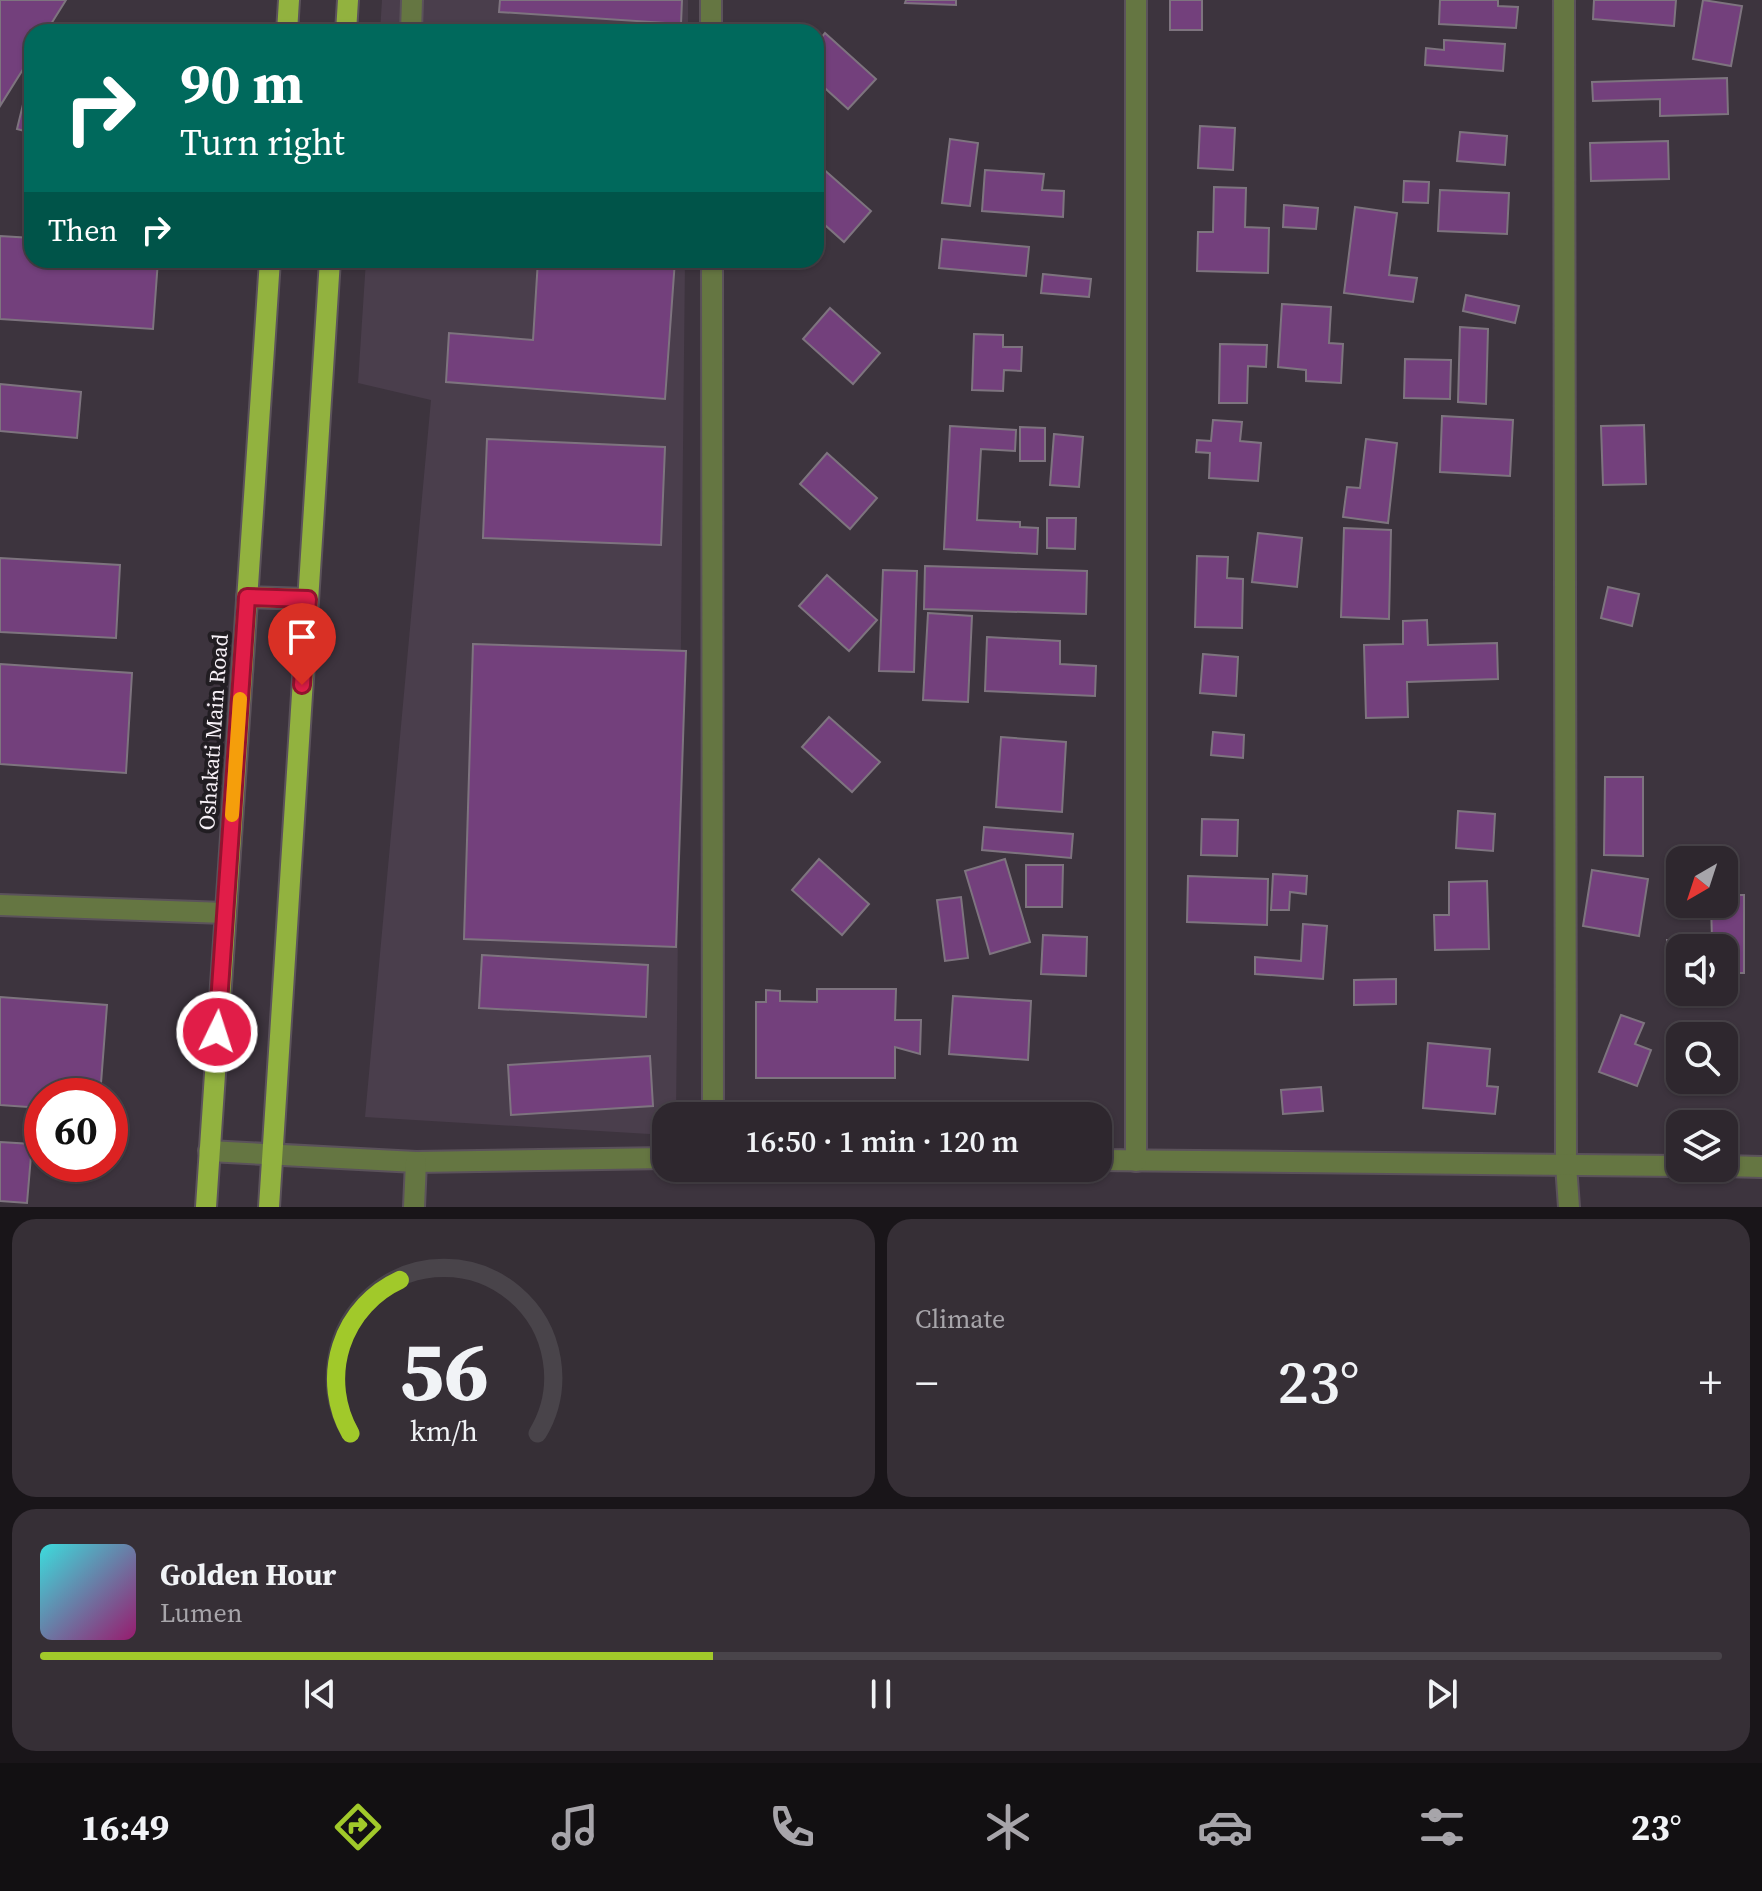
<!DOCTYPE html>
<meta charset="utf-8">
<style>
body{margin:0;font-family:"Source Serif 4",serif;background:#362f36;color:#f1f3f6;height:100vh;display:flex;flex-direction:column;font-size:30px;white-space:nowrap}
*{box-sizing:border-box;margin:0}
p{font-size:26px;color:#a7a5aa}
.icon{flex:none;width:44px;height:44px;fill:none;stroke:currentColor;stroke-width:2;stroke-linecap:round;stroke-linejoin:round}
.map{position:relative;height:1207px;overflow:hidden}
.sheet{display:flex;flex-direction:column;gap:12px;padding:12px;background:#191519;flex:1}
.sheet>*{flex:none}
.guide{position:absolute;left:24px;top:24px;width:800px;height:244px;border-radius:24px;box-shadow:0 2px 6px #0004,0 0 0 2px #49444a;background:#00695c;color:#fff;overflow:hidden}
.needle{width:52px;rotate:219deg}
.tools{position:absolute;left:1666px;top:846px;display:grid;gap:16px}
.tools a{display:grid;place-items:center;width:72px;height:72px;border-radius:16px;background:#2e272e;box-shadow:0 2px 6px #0004,0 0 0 2px #49444a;font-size:40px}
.speed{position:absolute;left:24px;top:1078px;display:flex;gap:16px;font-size:40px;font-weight:700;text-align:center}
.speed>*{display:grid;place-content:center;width:104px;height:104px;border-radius:50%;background:#2e272e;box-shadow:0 2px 6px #0004,0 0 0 2px #49444a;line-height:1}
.speed .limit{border:12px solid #d22;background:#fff;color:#111}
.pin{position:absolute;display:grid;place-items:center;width:68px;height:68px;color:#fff;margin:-82px -34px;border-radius:50% 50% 50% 0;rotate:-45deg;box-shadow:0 0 8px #0007}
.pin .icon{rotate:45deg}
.me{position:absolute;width:88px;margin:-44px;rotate:4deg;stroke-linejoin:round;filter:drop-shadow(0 0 6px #0008)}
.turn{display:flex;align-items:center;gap:28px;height:168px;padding:0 24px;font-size:36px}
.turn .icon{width:104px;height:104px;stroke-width:2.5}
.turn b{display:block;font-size:56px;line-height:68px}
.then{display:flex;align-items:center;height:76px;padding:0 24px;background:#0003;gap:16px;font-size:30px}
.big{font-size:60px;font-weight:600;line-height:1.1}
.sheet .widget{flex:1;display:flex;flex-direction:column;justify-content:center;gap:12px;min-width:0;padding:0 28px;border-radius:24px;background:#362f36}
.sheet .dial{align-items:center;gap:0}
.dial svg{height:208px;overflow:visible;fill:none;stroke:#49444a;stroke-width:7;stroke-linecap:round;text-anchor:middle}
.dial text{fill:#f1f3f6;stroke:none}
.song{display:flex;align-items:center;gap:24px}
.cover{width:96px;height:96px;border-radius:12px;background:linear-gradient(135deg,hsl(180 70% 55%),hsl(320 70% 35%))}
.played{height:8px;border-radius:4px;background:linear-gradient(90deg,#a1c92a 40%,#49444a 40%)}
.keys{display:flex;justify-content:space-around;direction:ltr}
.heat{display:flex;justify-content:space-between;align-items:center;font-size:44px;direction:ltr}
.sheet .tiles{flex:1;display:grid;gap:12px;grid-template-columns:1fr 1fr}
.widget:last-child{grid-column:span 2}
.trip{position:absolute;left:652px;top:1102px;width:460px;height:80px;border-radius:24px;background:#2e272e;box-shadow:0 2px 6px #0004,0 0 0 2px #49444a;font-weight:600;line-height:80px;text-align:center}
.tab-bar{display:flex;height:128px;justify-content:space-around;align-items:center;background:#121012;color:#a7a5aa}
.tab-bar .icon{width:56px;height:56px}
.tab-bar .active{color:#a1c92a}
.tab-bar b{font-size:36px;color:#f1f3f6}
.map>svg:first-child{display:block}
.built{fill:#4a3e4c}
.building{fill:#73407c;stroke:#7e747f;stroke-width:2}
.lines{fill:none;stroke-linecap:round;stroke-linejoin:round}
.minor-casing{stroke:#5b525b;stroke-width:24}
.major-casing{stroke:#5b525b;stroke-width:24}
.minor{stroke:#657642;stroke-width:20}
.major{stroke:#92b23f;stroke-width:20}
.route-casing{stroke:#92132f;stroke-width:20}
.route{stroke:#e11d48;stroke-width:14}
.slow{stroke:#f59e0b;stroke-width:14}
.labels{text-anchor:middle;stroke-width:8;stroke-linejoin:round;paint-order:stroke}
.street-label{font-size:22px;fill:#f6f0f6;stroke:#211d22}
</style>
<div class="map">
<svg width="1762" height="1207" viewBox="0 0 1762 1207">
<rect width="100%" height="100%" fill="#3d343e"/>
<!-- built -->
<g class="built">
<path d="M382,0h306v32h-308z"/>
<path d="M366,260h319l-9,856h-10v19l-301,-18 66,-717 -73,-17z"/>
</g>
<!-- building -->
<g class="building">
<path d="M0,0h66l-20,32h-14v23l-32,51z"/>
<path d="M500,0h182l-1,24 -182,-12z"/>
<path d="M906,0h50v5l-51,-2z"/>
<rect x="1170" y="0" width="32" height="30"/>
<path d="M1440,0h58v6l20,1 -2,21 -77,-4z"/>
<path d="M1594,0h82l-2,26 -81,-7z"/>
<path d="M1703,0l39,6 -11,60 -38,-7z"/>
<path d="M825,33l51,46 -28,30 -32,-29v-36z"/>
<path d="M1444,40l61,4 -2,27 -78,-6 1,-17 18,2z"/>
<path d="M1727,78l1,36 -68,2v-17l-67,2 -1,-19z"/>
<path d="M27,88l5,2v43l-15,-4z"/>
<path d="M1200,126l35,2 -2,42 -35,-2z"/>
<path d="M1460,132l47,4 -2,29 -48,-4z"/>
<path d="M950,139l28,4 -8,63 -28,-3z"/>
<path d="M1668,141l1,38 -78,2 -1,-38z"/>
<path d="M821,167l50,44 -27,31 -28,-25v-45z"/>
<path d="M985,170l59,4 -2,16 22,1 -1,26 -81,-6z"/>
<path d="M1404,181l25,1 -1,21 -25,-1z"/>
<path d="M1214,187l32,1 -1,39 24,1 -1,45 -71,-2 1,-39h15z"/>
<path d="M1440,190l69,3 -2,41 -69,-3z"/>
<path d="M1284,205l34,3 -2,21 -33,-2z"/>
<path d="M1355,207l42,6 -8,62 28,3 -4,24 -69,-9z"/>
<path d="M0,236l32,2v22h126l-5,69 -153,-10z"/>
<path d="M942,239l87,8 -3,29 -87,-8z"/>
<path d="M538,260h137l-10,139 -219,-17 3,-49 84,7z"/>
<path d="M1043,274l48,5 -2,18 -48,-4z"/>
<path d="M1466,295l53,11 -4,17 -52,-12z"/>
<path d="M1282,304l49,3 -2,36 14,1 -2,39 -35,-2v-11l-28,-3z"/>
<path d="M830,308l50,45 -27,31 -50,-45z"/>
<path d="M1460,327l28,2 -2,75 -28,-2z"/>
<path d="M974,334l29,1v12h19l-1,24 -17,-1 -1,21 -31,-1z"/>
<path d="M1220,344l47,1 -1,22 -18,-1 -1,37h-28z"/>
<path d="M1405,359l46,1 -1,39 -46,-1z"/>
<path d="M0,384l81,8 -4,46 -77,-7z"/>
<path d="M1442,416l71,4 -3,56 -70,-4z"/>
<path d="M1213,420l29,2 -2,19 21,2 -3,38 -49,-3 1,-25 -14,-1 1,-12 14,1z"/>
<path d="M1644,425l2,59 -43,1 -2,-59z"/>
<path d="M950,426l66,4 -1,21 -34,-2 -4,71 43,2v5l18,1 -1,26 -93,-5z"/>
<path d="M1020,427l25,1v33h-25z"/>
<path d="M1054,434l29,3 -4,50 -29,-2z"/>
<path d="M487,439l178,8 -4,98 -178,-7z"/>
<path d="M1366,439l31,4 -9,80 -45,-6 4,-30 13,1z"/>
<path d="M827,453l50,45 -27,31 -50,-45z"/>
<path d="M1047,518h29l-1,31 -28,-1z"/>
<path d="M1344,528l47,2 -2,89 -48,-2z"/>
<path d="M1258,533l44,5 -5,49 -45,-5z"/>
<path d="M1197,556l31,1 -1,21 16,1 -1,49 -47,-1z"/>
<path d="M0,558l120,7 -4,73 -116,-6z"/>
<path d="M925,566l162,5 -1,43 -162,-5z"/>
<path d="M883,570l34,1 -3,101 -35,-1z"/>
<path d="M827,575l50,45 -28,31 -50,-45z"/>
<path d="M1608,587l31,7 -7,32 -31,-8z"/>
<path d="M928,613l44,3 -4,86 -45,-2z"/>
<path d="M1427,620l1,25 69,-2 1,36 -91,3 1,35 -42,1 -2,-73 39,-1v-23z"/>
<path d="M987,637l73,4v23l36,2 -1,30 -110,-5z"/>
<path d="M473,644l213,7 -10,296 -212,-8z"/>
<path d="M1203,654l35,3 -2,39 -36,-3z"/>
<path d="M0,664l132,9 -6,100 -126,-9z"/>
<path d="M829,717l51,45 -28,30 -50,-45z"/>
<path d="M1213,732l31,3 -1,23 -32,-3z"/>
<path d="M1001,737l65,5 -4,70 -66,-5z"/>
<path d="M1605,777h38v79l-39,-1z"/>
<path d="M1458,811l37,3 -2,37 -37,-3z"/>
<path d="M1202,819l36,1 -1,36 -36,-1z"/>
<path d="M984,827l89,7 -2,24 -89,-8z"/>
<path d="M819,859l50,45 -27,31 -50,-45z"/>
<path d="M1005,859l25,83 -40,12 -25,-83z"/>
<path d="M1026,865h37l-1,42h-36z"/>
<path d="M1592,870l56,9 -9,57 -56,-10z"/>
<path d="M1273,874l34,2 -1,18 -16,-2 -1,18h-18z"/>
<path d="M1188,876l80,3 -1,46 -80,-3z"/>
<path d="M1487,881l2,68 -54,1 -1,-35h15v-33z"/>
<path d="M1724,895h20v78h-20v-25h-44v25h-12l-1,-33h45l-1,-36h13z"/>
<path d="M961,897l7,61 -23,3 -8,-61z"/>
<path d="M1303,924l24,2 -4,53 -68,-5v-17l46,4z"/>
<path d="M1043,935l44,2 -1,39 -45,-2z"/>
<path d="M482,955l166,10 -2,52 -167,-9z"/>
<path d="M1396,979v25l-42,1v-25z"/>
<path d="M817,989h79l-1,31h26l-1,34 -25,-7v31h-139v-76h10v-12l14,1v10l37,1z"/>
<path d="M953,996l78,5 -3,59 -79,-6z"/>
<path d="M0,997l107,8 -7,91h-58v12l-42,-3z"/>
<path d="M1621,1015l23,8 -9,21 16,6 -14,36 -38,-14z"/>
<path d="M1428,1043l62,6 -3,37 11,1 -3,27 -72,-6z"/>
<path d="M650,1056l3,50 -142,9 -3,-50z"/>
<path d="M1321,1087l2,24 -40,3 -2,-24z"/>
<path d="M0,1142l32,2 -5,59 -27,-2z"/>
</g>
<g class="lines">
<!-- minor casing -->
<g class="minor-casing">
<g id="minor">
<path d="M711,0v32"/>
<path d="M1564,0l2,1165 3,42"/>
<path d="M411,32l1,-32"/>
<path d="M712,260l1,856"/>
<path d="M0,905l225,8"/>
<path d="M209,1151l207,11 250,-4"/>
<path d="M1098,1160l582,6"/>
<path d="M1136,1161v-1161"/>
<path d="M1724,1166l38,1"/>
<path d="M414,1207l2,-45"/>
</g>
</g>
<!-- major casing -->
<g class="major-casing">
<g id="major">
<path d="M287,32l2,-32"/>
<path d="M346,32l2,-32"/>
<path d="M247,597l61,2"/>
<path d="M206,1207l64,-947"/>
<path d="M269,1207l61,-947"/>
</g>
</g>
<!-- minor -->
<use href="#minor" class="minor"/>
<!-- major -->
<use href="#major" class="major"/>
</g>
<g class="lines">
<!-- route casing -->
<g class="route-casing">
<path id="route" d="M217,1032l30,-435 61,2 -6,86"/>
</g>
<!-- route -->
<use href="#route" class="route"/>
<!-- slow -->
<path class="slow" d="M232,815l8,-116"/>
</g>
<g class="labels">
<!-- street labels -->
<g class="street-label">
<text transform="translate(213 732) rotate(-86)" y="8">Oshakati Main Road</text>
</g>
</g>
</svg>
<div class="tools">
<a><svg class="needle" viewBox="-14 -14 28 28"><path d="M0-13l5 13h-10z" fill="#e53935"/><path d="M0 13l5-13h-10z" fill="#a7a5aa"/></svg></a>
<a><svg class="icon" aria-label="sound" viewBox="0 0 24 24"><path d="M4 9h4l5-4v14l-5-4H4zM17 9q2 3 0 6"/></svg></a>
<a><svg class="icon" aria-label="search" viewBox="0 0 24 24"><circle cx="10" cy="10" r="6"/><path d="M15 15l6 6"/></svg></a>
<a><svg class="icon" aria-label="layers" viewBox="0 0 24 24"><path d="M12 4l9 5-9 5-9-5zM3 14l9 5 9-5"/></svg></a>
</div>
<div class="speed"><div class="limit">60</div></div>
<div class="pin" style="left:302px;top:685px;background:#d93025"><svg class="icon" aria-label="arrive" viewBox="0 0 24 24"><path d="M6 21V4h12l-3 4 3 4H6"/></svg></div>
<svg class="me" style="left:217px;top:1032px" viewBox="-20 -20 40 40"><circle r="17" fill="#e11d48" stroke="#fff" stroke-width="3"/><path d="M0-11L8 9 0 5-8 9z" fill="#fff"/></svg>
<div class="trip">16:50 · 1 min · 120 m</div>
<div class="guide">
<div class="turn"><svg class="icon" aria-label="right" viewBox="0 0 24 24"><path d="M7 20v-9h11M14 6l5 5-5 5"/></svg><div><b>90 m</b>Turn right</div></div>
<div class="then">Then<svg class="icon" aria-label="right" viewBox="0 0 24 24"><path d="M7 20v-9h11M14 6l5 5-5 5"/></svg></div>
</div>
</div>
<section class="sheet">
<div class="tiles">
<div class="widget dial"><svg viewBox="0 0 100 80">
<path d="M14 69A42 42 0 1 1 86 69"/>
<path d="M14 69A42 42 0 0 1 33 10" stroke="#a1c92a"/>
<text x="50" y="56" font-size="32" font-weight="700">56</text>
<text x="50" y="72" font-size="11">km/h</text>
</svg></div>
<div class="widget"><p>Climate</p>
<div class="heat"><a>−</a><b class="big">23°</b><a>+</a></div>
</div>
<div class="widget">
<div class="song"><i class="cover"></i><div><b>Golden Hour</b><p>Lumen</p></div></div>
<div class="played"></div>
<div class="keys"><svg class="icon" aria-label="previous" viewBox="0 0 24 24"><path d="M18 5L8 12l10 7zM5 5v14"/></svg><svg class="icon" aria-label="pause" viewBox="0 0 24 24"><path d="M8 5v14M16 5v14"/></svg><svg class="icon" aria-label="next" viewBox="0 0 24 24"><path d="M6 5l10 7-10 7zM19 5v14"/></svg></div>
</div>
</div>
</section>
<nav class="tab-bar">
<b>16:49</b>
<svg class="icon active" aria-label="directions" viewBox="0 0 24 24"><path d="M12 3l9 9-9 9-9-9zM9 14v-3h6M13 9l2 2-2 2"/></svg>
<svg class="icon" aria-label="music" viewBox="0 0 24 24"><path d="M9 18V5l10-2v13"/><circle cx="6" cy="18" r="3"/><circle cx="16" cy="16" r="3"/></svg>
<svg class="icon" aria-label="phone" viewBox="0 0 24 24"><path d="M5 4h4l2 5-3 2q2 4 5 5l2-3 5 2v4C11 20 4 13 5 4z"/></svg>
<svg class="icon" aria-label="climate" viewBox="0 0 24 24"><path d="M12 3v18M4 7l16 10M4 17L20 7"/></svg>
<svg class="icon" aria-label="car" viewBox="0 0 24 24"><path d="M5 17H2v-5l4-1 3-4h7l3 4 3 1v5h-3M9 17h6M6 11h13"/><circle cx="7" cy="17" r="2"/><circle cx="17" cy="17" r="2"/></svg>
<svg class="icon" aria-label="filters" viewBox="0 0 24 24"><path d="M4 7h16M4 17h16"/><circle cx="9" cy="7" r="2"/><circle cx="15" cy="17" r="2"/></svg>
<b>23°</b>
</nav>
